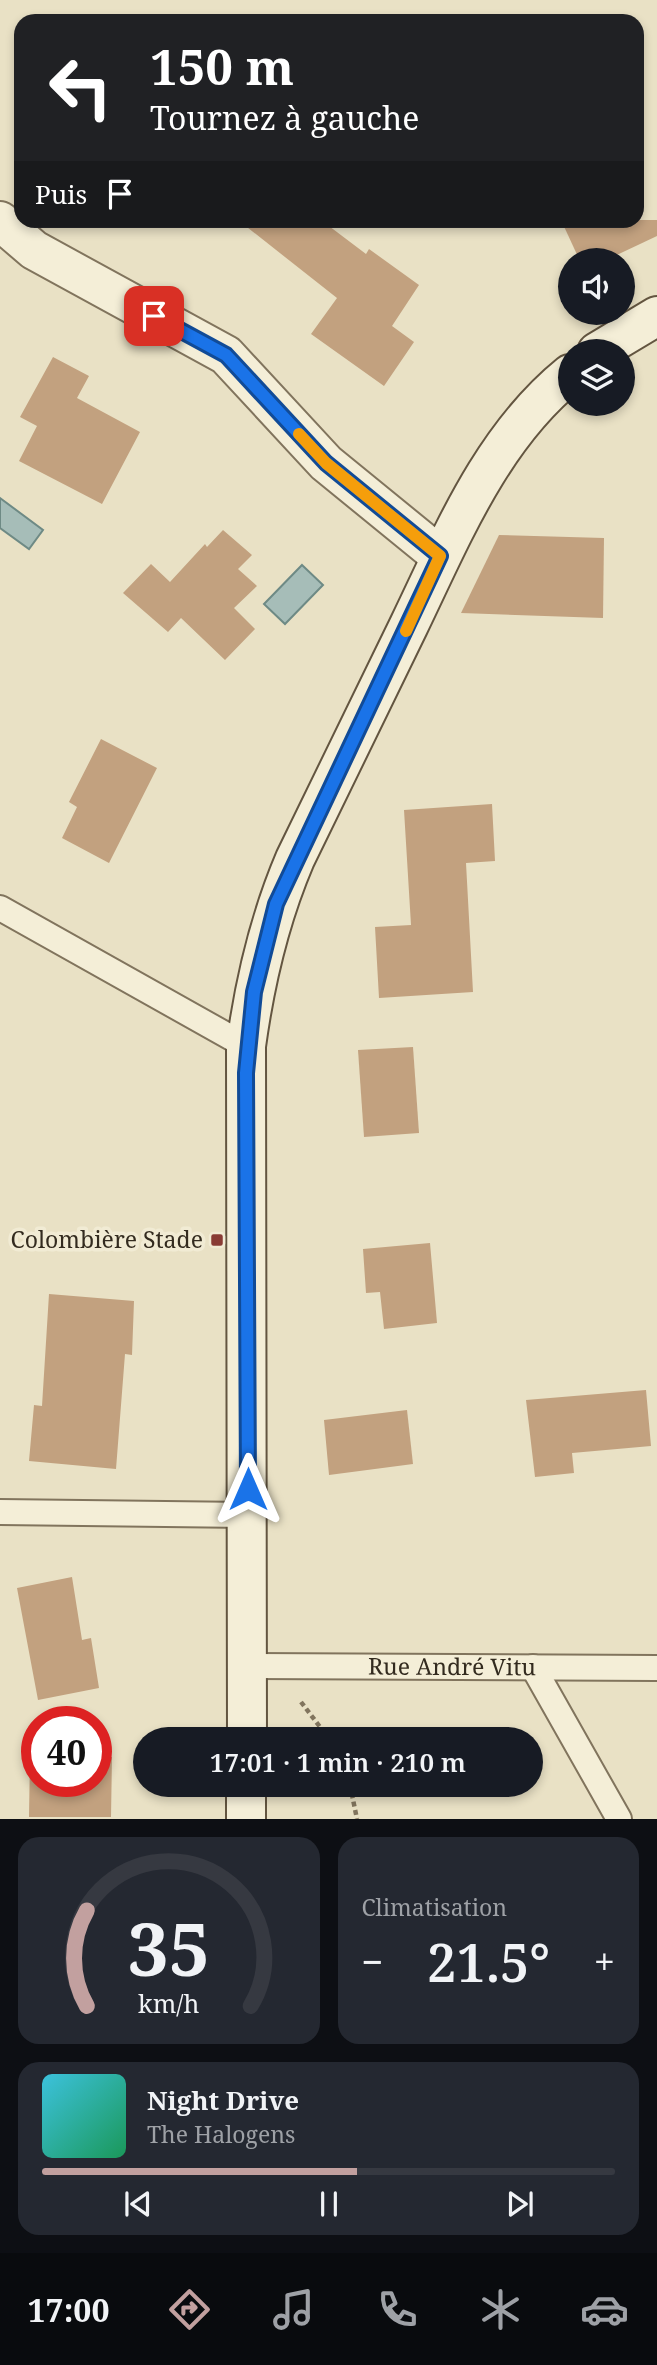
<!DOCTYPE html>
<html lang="fr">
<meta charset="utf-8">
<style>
body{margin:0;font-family:"Noto Serif",serif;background:#242831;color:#f1f3f6;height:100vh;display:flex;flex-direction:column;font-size:26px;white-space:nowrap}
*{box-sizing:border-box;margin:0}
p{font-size:23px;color:#9ea1a6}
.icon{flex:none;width:38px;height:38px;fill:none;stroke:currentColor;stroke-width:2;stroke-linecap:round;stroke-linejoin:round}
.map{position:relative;height:1819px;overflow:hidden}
.panel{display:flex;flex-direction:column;gap:18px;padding:18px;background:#0d0f14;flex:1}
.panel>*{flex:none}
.top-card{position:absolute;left:14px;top:14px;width:630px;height:214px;border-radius:21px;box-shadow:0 4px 10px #0003;background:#202124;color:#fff;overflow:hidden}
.fabs{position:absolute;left:558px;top:248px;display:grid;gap:14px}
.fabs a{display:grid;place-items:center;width:77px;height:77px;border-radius:50%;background:#171b24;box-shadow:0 4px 10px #0003;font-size:35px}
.speed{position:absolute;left:21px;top:1706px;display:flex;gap:14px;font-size:35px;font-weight:700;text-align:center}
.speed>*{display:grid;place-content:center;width:91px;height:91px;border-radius:50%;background:#171b24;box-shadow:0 4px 10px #0003;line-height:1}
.speed .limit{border:10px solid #d22;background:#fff;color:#111}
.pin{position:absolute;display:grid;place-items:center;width:60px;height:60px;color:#fff;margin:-30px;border-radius:14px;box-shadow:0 4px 10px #0006}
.me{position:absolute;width:77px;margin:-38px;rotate:0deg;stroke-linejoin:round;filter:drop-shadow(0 0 5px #0008)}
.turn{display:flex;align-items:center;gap:24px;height:147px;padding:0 21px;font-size:32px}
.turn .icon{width:91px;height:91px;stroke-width:2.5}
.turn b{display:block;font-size:49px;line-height:60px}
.then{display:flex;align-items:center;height:66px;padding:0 21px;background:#0003;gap:14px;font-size:26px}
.big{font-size:52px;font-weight:600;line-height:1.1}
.panel .widget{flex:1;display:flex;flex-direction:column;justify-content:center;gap:10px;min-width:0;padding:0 24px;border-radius:21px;background:#242831}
.panel .dial{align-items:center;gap:0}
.dial svg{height:182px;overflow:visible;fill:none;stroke:#363941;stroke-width:7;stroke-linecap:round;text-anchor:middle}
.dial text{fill:#f1f3f6;stroke:none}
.song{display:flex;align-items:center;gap:21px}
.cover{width:84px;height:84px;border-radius:10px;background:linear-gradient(135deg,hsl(190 70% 55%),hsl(150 70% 35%))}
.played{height:7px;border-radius:4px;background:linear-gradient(90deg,#c2a09f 55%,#363941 55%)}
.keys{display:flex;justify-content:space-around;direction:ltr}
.heat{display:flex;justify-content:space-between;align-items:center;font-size:38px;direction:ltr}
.panel .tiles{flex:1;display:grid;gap:18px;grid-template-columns:1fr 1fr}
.widget:last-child{grid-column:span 2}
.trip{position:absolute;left:133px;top:1727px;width:410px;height:70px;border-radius:35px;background:#171b24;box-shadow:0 4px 10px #0003;font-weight:600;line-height:70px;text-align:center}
.dock{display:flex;height:112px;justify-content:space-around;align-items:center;background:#090b0e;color:#9ea1a6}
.dock .icon{width:49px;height:49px}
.dock .active{color:#c2a09f}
.dock b{font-size:32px;color:#f1f3f6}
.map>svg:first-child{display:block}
.water{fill:#a6bdb8;stroke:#6e8a85;stroke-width:2}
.building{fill:#c2a17f}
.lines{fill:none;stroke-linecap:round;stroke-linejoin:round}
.lane-casing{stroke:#81745d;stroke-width:28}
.street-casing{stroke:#81745d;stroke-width:42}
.secondary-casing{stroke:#635540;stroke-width:42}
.path{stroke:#81745d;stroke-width:4.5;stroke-dasharray:5 3.5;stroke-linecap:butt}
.lane{stroke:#f4eed7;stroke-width:24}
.street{stroke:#f4eed7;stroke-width:38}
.secondary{stroke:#f4eed7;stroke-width:38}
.route-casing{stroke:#114b97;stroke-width:18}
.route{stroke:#1a73e8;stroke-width:12}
.slow{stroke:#f59e0b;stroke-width:12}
.poi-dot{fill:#893b34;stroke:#f1ebd4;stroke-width:2.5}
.labels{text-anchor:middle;stroke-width:7;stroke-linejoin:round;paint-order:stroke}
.poi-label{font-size:23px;fill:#332b1f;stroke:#f1ebd4;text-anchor:end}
.street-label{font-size:23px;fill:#332b1f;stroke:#f1ebd4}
</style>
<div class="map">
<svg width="657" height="1819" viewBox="0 0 657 1819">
<rect width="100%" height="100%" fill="#e9e1c5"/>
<!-- water -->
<g class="water">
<path d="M0,498l43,32 -14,19 -29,-21z"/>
<path d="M302,565l21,20 -38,39 -21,-20z"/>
</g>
<!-- building -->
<g class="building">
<path d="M238,220h83l45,34 3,-5 50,36 -27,41 22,16 -30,44 -73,-52 26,-36z"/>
<path d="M561,220h96v16l-53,25h-24z"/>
<path d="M53,357l36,19 -12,22 63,34 -38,72 -83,-43 18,-35 -17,-9z"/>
<path d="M223,530l29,25 -14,14 19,17 -23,22 21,21 -30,31 -44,-42 -13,14 -45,-39 28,-29 19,18 35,-38 2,3z"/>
<path d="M499,535l105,3 -1,80 -142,-5z"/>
<path d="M101,739l56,29 -48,95 -47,-25 15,-31 -8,-5z"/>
<path d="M492,804l3,57 -29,2 7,129 -94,6 -4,-71 36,-2 -7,-115z"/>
<path d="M413,1047l6,86 -55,4 -6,-87z"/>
<path d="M430,1243l7,80 -53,6 -4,-37 -14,1 -3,-44z"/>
<path d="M49,1294l85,7 -2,54 -7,-1 -9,115 -87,-8 5,-56 8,1z"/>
<path d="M646,1390l5,56 -79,7 2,20 -39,4 -9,-77z"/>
<path d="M407,1410l6,54 -84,11 -5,-55z"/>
<path d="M72,1577l10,63 9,-2 8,50 -61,12 -21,-112z"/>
<path d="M30,1755h7v27h59v-25h16l-1,60h-82z"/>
</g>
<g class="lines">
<!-- lane casing -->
<g class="lane-casing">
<g id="lane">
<path d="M0,908l246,138"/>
<path d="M0,1512l248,3"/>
<path id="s1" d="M247,1666l410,2"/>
<path d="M533,1667l86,152"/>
</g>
</g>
<!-- street casing -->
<g class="street-casing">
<path id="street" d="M0,221l34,29 192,105 100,108 114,93"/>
</g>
<!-- secondary casing -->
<g class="secondary-casing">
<g id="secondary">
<path d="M597,352l60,-36"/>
<path d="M247,1740l-1,-694c9,-66 23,-126 49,-187 38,-78 76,-156 114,-234 43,-89 82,-187 161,-251"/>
<path d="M246,1819v-34"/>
</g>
</g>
<!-- path -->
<g class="path">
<path d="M301,1702l29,38"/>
<path d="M350,1785l7,34"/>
</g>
<!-- lane -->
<use href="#lane" class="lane"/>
<!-- street -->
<use href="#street" class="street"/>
<!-- secondary -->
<use href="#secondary" class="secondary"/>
</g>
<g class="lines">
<!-- route casing -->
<g class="route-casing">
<path id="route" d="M154,316l72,39 100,108 114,93 -164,348 -22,88 -8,81 2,416"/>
</g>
<!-- route -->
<use href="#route" class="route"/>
<!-- slow -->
<path class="slow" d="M299,434l27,29 114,93 -34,75"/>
</g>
<!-- markers -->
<rect class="poi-dot" x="210" y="1233" width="14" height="14" rx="3.5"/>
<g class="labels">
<!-- poi labels -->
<g class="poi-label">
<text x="203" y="1248">Colombière Stade</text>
</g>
<!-- street labels -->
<g class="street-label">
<text dy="8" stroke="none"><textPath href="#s1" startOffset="205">Rue André Vitu</textPath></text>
</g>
</g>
</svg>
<div class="fabs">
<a><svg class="icon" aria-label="sound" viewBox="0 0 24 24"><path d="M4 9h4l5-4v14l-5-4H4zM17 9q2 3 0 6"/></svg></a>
<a><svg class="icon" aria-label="layers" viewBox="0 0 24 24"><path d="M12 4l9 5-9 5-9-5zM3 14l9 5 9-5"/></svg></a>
</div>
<div class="speed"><div class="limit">40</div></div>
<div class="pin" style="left:154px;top:316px;background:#d93025"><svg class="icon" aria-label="arrive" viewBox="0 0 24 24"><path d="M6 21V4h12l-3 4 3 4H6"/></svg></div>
<svg class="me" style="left:248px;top:1489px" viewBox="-20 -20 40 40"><path d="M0-17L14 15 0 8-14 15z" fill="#1a73e8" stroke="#fff" stroke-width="4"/></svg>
<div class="trip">17:01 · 1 min · 210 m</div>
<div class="top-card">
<div class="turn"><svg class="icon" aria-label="left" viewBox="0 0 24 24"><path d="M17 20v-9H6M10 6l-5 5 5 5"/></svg><div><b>150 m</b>Tournez à gauche</div></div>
<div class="then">Puis<svg class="icon" aria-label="arrive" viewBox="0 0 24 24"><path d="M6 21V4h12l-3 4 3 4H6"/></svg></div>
</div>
</div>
<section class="panel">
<div class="tiles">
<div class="widget dial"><svg viewBox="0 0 100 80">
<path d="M14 69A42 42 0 1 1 86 69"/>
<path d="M14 69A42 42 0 0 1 14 27" stroke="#c2a09f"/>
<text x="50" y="56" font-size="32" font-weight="700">35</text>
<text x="50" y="72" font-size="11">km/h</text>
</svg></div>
<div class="widget"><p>Climatisation</p>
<div class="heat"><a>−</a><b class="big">21.5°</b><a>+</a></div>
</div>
<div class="widget">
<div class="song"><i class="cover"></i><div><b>Night Drive</b><p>The Halogens</p></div></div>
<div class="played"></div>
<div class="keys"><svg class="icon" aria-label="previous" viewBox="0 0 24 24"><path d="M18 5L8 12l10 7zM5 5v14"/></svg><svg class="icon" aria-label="pause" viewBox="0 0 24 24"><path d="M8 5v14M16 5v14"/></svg><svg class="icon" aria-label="next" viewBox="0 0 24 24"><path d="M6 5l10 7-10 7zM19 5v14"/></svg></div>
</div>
</div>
</section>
<nav class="dock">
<b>17:00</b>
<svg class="icon active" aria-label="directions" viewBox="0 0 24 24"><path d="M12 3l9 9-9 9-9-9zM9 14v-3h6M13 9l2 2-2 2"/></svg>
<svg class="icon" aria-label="music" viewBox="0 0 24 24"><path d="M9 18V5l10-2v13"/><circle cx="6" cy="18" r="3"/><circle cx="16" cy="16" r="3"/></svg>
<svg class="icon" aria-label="phone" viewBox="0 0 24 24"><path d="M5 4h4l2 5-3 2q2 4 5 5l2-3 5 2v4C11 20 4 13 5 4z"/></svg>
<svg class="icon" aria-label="climate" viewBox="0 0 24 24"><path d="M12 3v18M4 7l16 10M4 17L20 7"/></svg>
<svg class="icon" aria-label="car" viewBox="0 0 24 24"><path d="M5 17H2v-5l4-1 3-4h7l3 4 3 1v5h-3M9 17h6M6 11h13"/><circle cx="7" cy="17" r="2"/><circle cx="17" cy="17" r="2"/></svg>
</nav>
